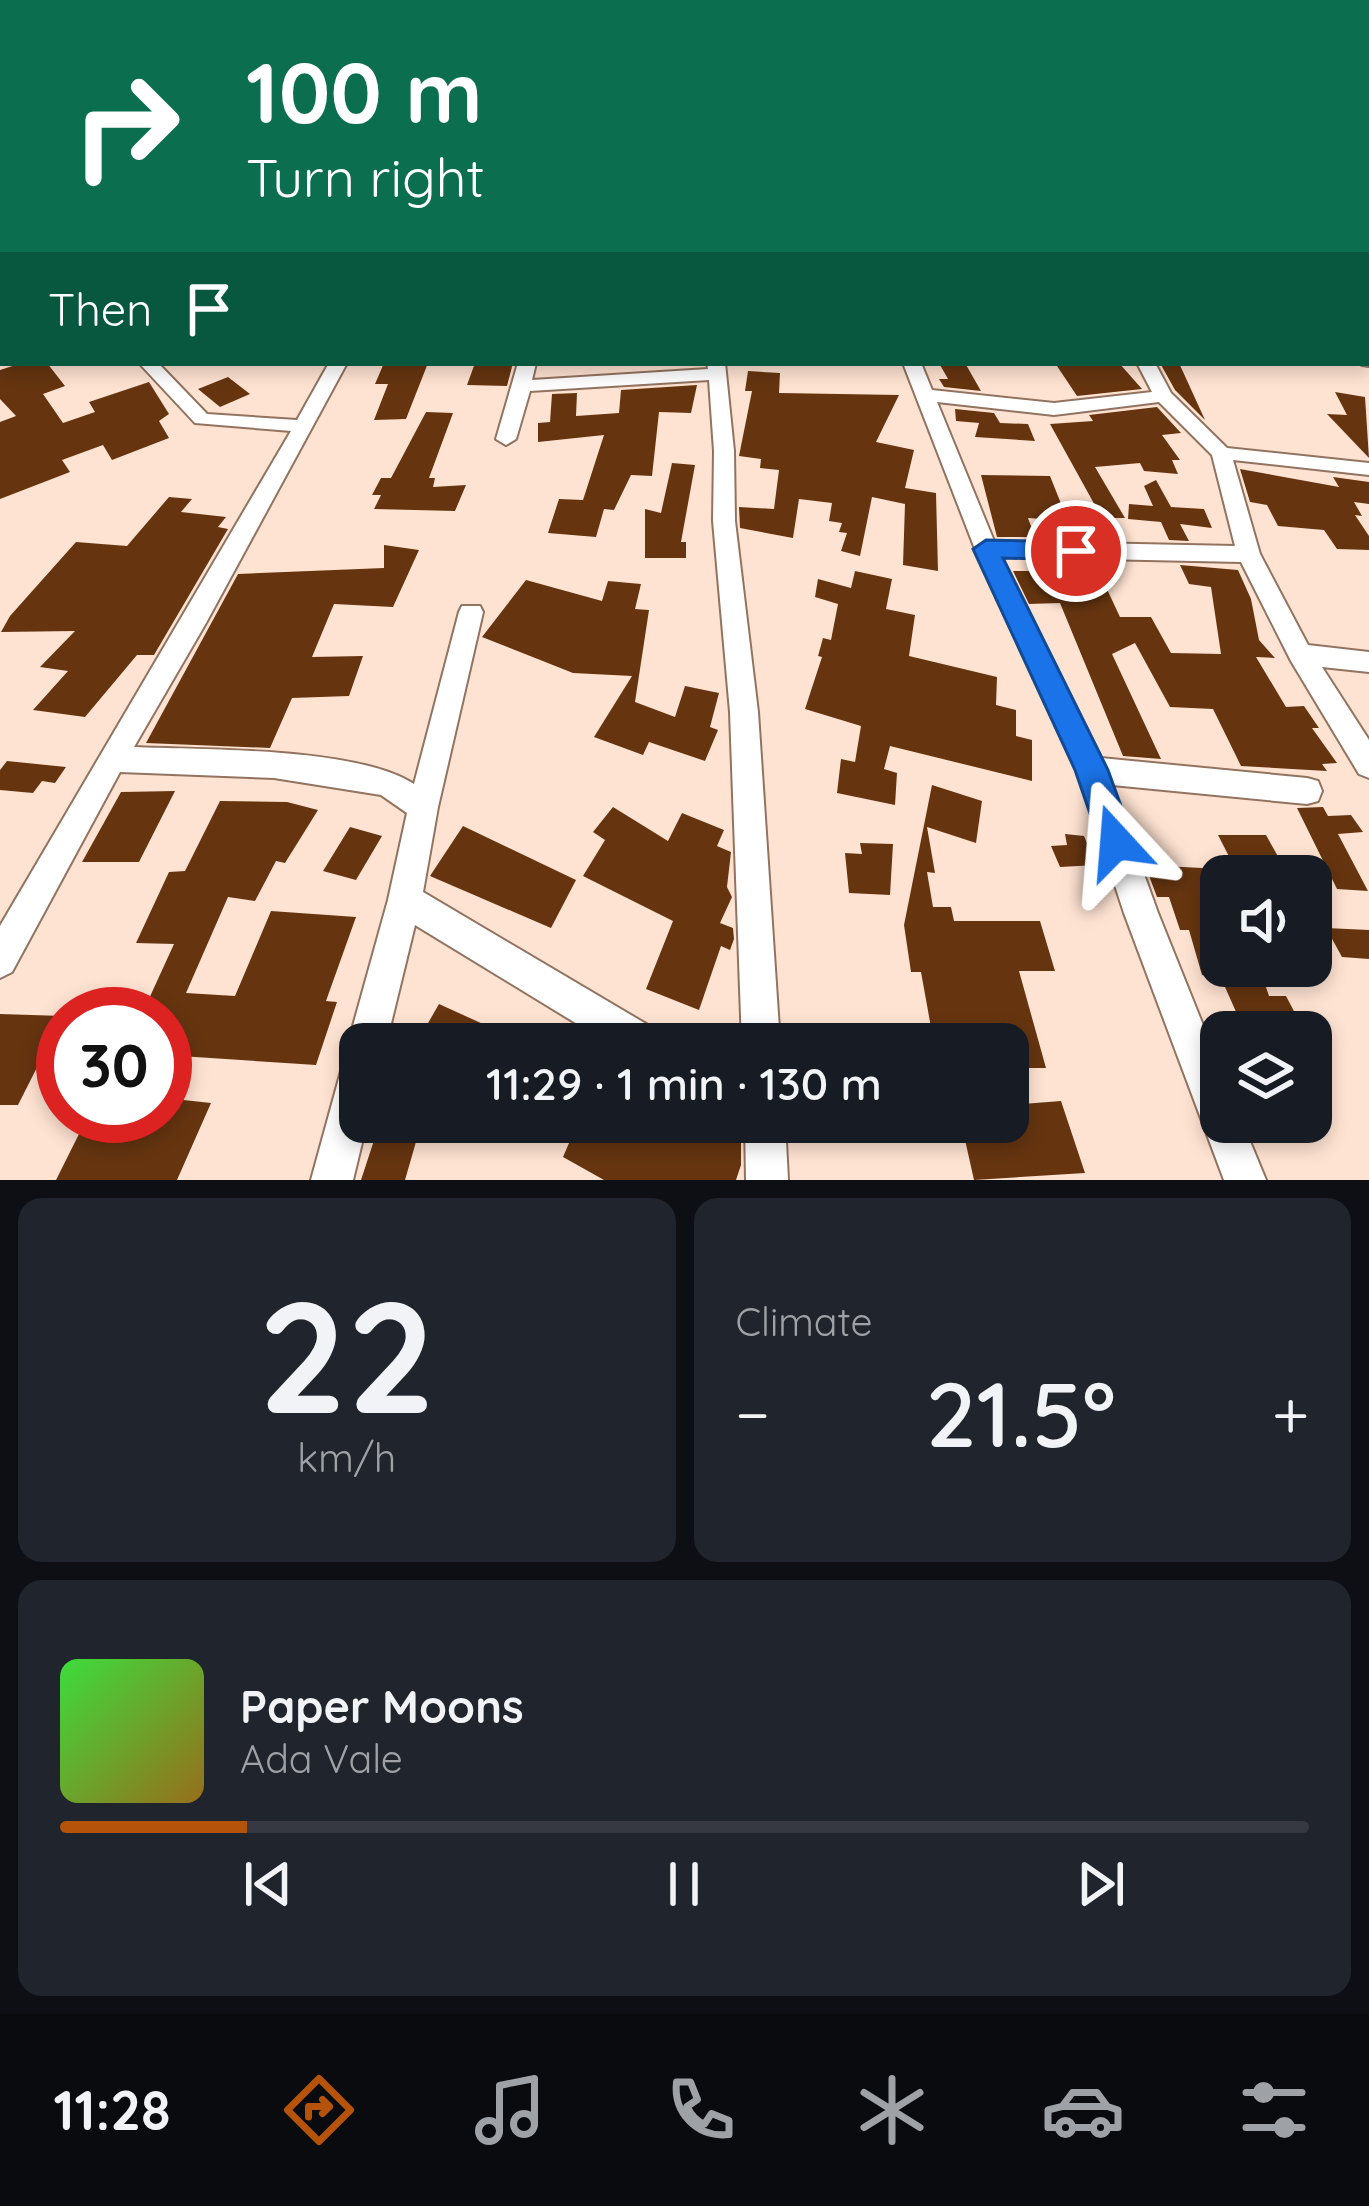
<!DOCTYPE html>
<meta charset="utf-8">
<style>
body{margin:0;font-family:Quicksand,sans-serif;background:#20242c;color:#f1f3f6;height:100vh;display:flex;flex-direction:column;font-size:45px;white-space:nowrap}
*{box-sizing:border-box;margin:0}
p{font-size:39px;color:#9ea1a6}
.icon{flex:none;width:66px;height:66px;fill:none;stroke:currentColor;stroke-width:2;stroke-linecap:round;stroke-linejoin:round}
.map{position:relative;height:1180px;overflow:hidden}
.panel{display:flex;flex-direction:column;gap:18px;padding:18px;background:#0d0f14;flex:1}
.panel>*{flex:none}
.hud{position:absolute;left:0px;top:0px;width:1371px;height:366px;box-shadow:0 6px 18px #0003;background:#0b6e4f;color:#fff;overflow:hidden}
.fabs{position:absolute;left:1200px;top:855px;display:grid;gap:24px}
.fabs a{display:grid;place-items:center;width:132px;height:132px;border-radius:24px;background:#171b24;box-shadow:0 6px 18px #0003;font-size:60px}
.speed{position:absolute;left:36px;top:987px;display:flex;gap:24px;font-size:60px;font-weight:700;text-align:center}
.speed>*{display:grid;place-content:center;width:156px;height:156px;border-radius:50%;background:#171b24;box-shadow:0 6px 18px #0003;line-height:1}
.speed .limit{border:18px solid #d22;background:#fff;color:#111}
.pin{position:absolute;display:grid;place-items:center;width:102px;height:102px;color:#fff;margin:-51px;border:6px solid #fff;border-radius:50%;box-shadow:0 3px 12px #0007}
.me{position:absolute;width:132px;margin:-66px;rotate:341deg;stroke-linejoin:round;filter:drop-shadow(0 0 9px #0008)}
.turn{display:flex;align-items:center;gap:42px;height:252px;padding:0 48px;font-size:54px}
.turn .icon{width:156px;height:156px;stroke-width:2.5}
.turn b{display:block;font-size:84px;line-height:102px}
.then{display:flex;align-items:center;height:114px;padding:0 48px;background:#0003;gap:24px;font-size:45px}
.big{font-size:90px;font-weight:600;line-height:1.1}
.panel .tile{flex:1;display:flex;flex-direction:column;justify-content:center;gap:18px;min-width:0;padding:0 42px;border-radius:24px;background:#20242c}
.panel .dial{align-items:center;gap:0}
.dial b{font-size:156px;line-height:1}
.song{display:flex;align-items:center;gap:36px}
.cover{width:144px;height:144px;border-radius:18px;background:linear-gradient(135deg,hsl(120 70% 55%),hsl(40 70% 35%))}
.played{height:12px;border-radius:6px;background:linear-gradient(90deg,#b45309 15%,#363941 15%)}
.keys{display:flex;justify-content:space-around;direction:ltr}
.heat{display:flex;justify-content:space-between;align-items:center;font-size:66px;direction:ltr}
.panel .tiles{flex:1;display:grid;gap:18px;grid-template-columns:1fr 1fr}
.tile:last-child{grid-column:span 2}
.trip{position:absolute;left:339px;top:1023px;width:690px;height:120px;border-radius:24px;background:#171b24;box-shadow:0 6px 18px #0003;font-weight:600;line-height:120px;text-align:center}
.menu{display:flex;height:192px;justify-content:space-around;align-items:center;background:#090b0e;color:#9ea1a6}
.menu .icon{width:84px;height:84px}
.menu .active{color:#b45309}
.menu b{font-size:54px;color:#f1f3f6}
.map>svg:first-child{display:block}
.building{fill:#663510}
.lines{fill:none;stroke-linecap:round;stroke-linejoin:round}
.street-casing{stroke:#927360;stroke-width:4}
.street{fill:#fff;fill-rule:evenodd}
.route{fill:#1a73e8;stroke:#114b97;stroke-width:3}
</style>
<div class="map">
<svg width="1369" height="1180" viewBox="0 0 1369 1180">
<rect width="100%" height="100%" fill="#ffe3d2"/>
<!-- building -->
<g class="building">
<path d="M22,363h25l18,23 -22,8 20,29 32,-11 -6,-10 60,-20 20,32 -10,7 10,17 -57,22 -9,-15 -41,15 8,12 -70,27v-77l16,-6 -16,-17v-29z"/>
<path d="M384,363h44l-22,56 -32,1 14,-36h-13z"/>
<path d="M475,363h38l-6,23 -40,-1z"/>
<path d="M939,363h26l16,28 -37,-4 -5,-8h9z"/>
<path d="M1055,363h64l23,26 -65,7z"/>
<path d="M1160,363h19l26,57 -30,-30z"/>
<path d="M748,371l32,2 -1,20 120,2 -23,47 38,8 -9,38 31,5 2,78 -35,-6 2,-61 -33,-7 -12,59 -19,-5 6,-18 -8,-1 3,-9 -13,-2 3,-18 -33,-4 -6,39 -53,-10 -1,-21 35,2 5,-39 -19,-2 1,-9 -22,-3 13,-65h-7z"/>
<path d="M228,377l22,17 -30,13 -22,-18z"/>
<path d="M697,385l-6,28 -32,-1 -7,64 -21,-1 -17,35 -10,-1 -8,28 -48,-4 11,-34 24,1 21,-65 -66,7v-19l12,-1 2,-28 25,-1 -1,23 43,-3 2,-23z"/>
<path d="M1335,392l30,5 4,61 -42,-44 20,1z"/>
<path d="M1157,407l24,26 -19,2 18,25h-8l6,14 -34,-3 -4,-8 -45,4 30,51h-23l-52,-94 43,-3 -4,-6z"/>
<path d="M955,409l39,4 6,10 28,1 7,17 -60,-4 4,-14 -23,-2z"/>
<path d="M426,412l27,1 -24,65h6l-2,9 33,-2 -11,26 -81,-2 7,-14h-9l9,-17h10z"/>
<path d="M672,463l23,2 -14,77h5v16h-41v-49l16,4z"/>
<path d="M1240,469l99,18 -6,-10 36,5v22l-15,-2 8,14 -7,-1 14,21v14l-32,-1 -13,-19 -46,-4 -11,-21 -17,-3z"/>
<path d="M981,475l69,1 18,45 -40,-3 7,19h-38z"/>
<path d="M1156,480l15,27 33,2 8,19 -32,-4 9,17 -20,-1 -8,-18 -33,-3 1,-15 24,2 -9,-20z"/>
<path d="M169,497l23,2 -11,13 45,5 -8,10 10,2 -74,126h-17l-52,62 -52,-7 35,-39 -28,-4 35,-36 -74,1 9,-16 66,-74 51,4z"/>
<path d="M384,545l35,5 -26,57 -59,-3 -22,53 51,-1 -14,40 -57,2 -22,50 -124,-5 92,-169 146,-6z"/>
<path d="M1180,565l58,5 13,29 8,41 16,18 -19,-1 30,50 18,-1 15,22h-7l25,35 -15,1 5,7 -86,-5 -28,-57 -43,-2 -35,-64 -23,11 49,105 -38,-3 -63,-153 -31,1 -16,-33h26l6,13 60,1 15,32h31l20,36 50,1 -10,-67 -22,-3z"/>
<path d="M855,571l37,8 -6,30 29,6 -6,41 88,21 -1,28 20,5v26l16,4v41l-142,-35 -6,23 13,4 -2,32 -58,-12 4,-34 14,3 6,-36 -56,-17 17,-52 -4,-1 5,-18 8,2 7,-36 -23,-7 3,-18 33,9z"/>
<path d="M526,580l76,21 6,-20 33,3 -6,25 14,1 -14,92 40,15 10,-31 34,7 -9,34 8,3 -13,31 -56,-19 -6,13 -49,-18 38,-61 -59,-3 -91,-36z"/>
<path d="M7,761l59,6 -11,16 -13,-2 -9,12 -33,-3v-20z"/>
<path d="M932,785l50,16 -6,42 -49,-16 8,46 -8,-1 6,35h18l3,14h86l15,50h-36l27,97h-38v-24h-74l-13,-72h-10l-7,-47z"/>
<path d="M175,791l-36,71h-57l39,-70z"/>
<path d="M220,801l67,1 31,8 -33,53 -9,-2 -21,40 -27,-4 -42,96 49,3 36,-85 85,6 -30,84 11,1 -21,63 -151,-10v-41h-23l32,-70 -38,-1 33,-71 16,-1z"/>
<path d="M613,807l55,34 14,-28 42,17 -7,16 14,6 -4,35 5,10 -12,26 13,5 1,11 -4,11 -9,-4 -22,64 -53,-21 27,-68 -90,-45 22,-36 -12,-8z"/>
<path d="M1323,807l5,9 23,-1 12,17 -25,2 30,57 -31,-2 -40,-81z"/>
<path d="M463,826l113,54 -25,48 -121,-52z"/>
<path d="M350,827l32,9 -26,44 -33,-9z"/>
<path d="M1065,834l19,2 12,29 -36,2 -9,-21 16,-1z"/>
<path d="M1218,835h48l23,41h-50z"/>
<path d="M860,843l33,1 -3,51 -41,-2 -4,-40 17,1z"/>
<path d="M1145,865l76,4v97h38l10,30h17l19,36h-60l-24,-54 -19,-3 -13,-45h-9l-11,-33h-12z"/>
<path d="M1326,928l43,2v29l-27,-2z"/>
<path d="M439,1004l77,35 10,-16 15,9 -7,12h-118z"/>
<path d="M0,1014l63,2 -45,89h-18z"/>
<path d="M165,1098l46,5 -34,77h-121l32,-64h77z"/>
<path d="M1061,1101l24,72 -111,7 -13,-58h47v-17z"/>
<path d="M380,1122h76l-6,20 -32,-7 -13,45h-44z"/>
<path d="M578,1122h101l30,16 6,-15 26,14v28l-5,15h-132l-41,-23z"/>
</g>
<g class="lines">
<!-- street casing -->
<g class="street-casing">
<g id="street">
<path d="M1368,199l1,1v8h-1z"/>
<path d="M3,218v8l-3,1v-8z"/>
<rect x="1368" y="218" width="1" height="8"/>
<rect x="1368" y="248" width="1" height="9"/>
<rect x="1368" y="293" width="1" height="10"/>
<path d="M3,321v10l-3,1v-10z"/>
<path d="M1368,356l1,10 -7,-1 6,-2z"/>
<path d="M139,363h19l49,51 90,6 32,-57h18l-141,260 -72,124c71,3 223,0 280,37l45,-172 3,-6h18l3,6 -45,195 -15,85 235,139 6,13h-54l-195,-119 -29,119h-26v78h7l-14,58h-42l30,-109 5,-14 7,-2 -5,-11 40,-144 19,-87 -26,-18 -107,-17 -154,-6 -108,200 -12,6v-52l291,-495 -96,-8z"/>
<path d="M518,363h18l-4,17 176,-11 -1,-6h18l9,88 1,70 23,191 22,332h-38l-12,-332 -17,-191 1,-70 -5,-71 -179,11 -14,48 -10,6 -10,-6z"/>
<path d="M903,363h18l11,27 122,13 98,-11 -15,-29h18l16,30 56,55 142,15v12l-136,-15 27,94 48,91 61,7v20l-47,-5 47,73v38l-10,-4 -68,-113 -50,-99 -240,-5 100,201 206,20 11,3 4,10 -4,10 -11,3 -195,-19 46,128 63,157v52h21l24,58h-42l-100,-267 -47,-143 -102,-221zM937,402l117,13 105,-13 53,53 23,91 -241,-5z"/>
<path d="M745,1122h40l3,58h-42z"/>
</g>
</g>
<!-- street -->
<use href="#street" class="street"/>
</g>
<!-- sky -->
<linearGradient id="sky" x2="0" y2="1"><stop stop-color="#75aadb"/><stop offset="0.46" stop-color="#fff2eb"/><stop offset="1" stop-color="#fff2eb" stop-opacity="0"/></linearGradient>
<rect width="1369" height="307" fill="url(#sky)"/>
<!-- route -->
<path class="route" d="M986,540l90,2 13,9 -13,9 -73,-2 105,212 26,72 -5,12 -13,5 -12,-5 -29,-84 -102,-221z"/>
</svg>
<div class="fabs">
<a><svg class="icon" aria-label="sound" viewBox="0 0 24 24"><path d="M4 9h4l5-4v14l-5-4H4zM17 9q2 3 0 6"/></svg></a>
<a><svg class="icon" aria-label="layers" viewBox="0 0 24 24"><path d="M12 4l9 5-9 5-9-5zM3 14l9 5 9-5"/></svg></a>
</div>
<div class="speed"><div class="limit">30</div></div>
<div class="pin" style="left:1076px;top:551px;background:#d93025"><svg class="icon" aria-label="arrive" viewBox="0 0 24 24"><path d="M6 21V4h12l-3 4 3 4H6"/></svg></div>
<svg class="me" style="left:1116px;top:842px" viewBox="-20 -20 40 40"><path d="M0-17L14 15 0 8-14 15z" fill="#1a73e8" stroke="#fff" stroke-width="4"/></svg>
<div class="trip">11:29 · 1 min · 130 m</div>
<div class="hud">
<div class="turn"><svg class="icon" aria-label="right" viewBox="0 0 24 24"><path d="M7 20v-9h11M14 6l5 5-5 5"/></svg><div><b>100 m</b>Turn right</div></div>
<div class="then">Then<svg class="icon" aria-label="arrive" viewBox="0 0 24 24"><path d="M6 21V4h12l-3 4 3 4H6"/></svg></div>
</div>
</div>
<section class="panel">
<div class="tiles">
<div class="tile dial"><b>22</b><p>km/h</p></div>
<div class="tile"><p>Climate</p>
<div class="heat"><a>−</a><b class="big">21.5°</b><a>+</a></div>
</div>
<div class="tile">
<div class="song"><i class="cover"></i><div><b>Paper Moons</b><p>Ada Vale</p></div></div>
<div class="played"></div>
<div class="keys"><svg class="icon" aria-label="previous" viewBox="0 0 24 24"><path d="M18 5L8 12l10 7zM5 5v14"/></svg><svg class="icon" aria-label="pause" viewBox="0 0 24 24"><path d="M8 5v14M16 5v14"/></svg><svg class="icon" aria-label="next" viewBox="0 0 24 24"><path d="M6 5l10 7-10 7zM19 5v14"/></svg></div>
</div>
</div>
</section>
<nav class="menu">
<b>11:28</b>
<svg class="icon active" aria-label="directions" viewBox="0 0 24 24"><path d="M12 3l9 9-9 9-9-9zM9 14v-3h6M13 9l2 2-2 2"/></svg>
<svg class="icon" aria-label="music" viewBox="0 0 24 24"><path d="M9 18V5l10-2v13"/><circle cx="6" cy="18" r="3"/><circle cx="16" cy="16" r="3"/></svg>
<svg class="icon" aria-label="phone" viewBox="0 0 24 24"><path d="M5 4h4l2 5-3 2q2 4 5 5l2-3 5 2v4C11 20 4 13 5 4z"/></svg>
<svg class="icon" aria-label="climate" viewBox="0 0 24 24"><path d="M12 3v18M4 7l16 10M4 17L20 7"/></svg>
<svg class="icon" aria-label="car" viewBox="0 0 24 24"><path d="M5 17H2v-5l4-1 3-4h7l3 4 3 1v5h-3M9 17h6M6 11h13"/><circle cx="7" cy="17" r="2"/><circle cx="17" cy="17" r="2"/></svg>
<svg class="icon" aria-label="filters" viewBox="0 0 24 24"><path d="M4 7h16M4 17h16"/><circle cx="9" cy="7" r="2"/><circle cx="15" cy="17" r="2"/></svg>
</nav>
